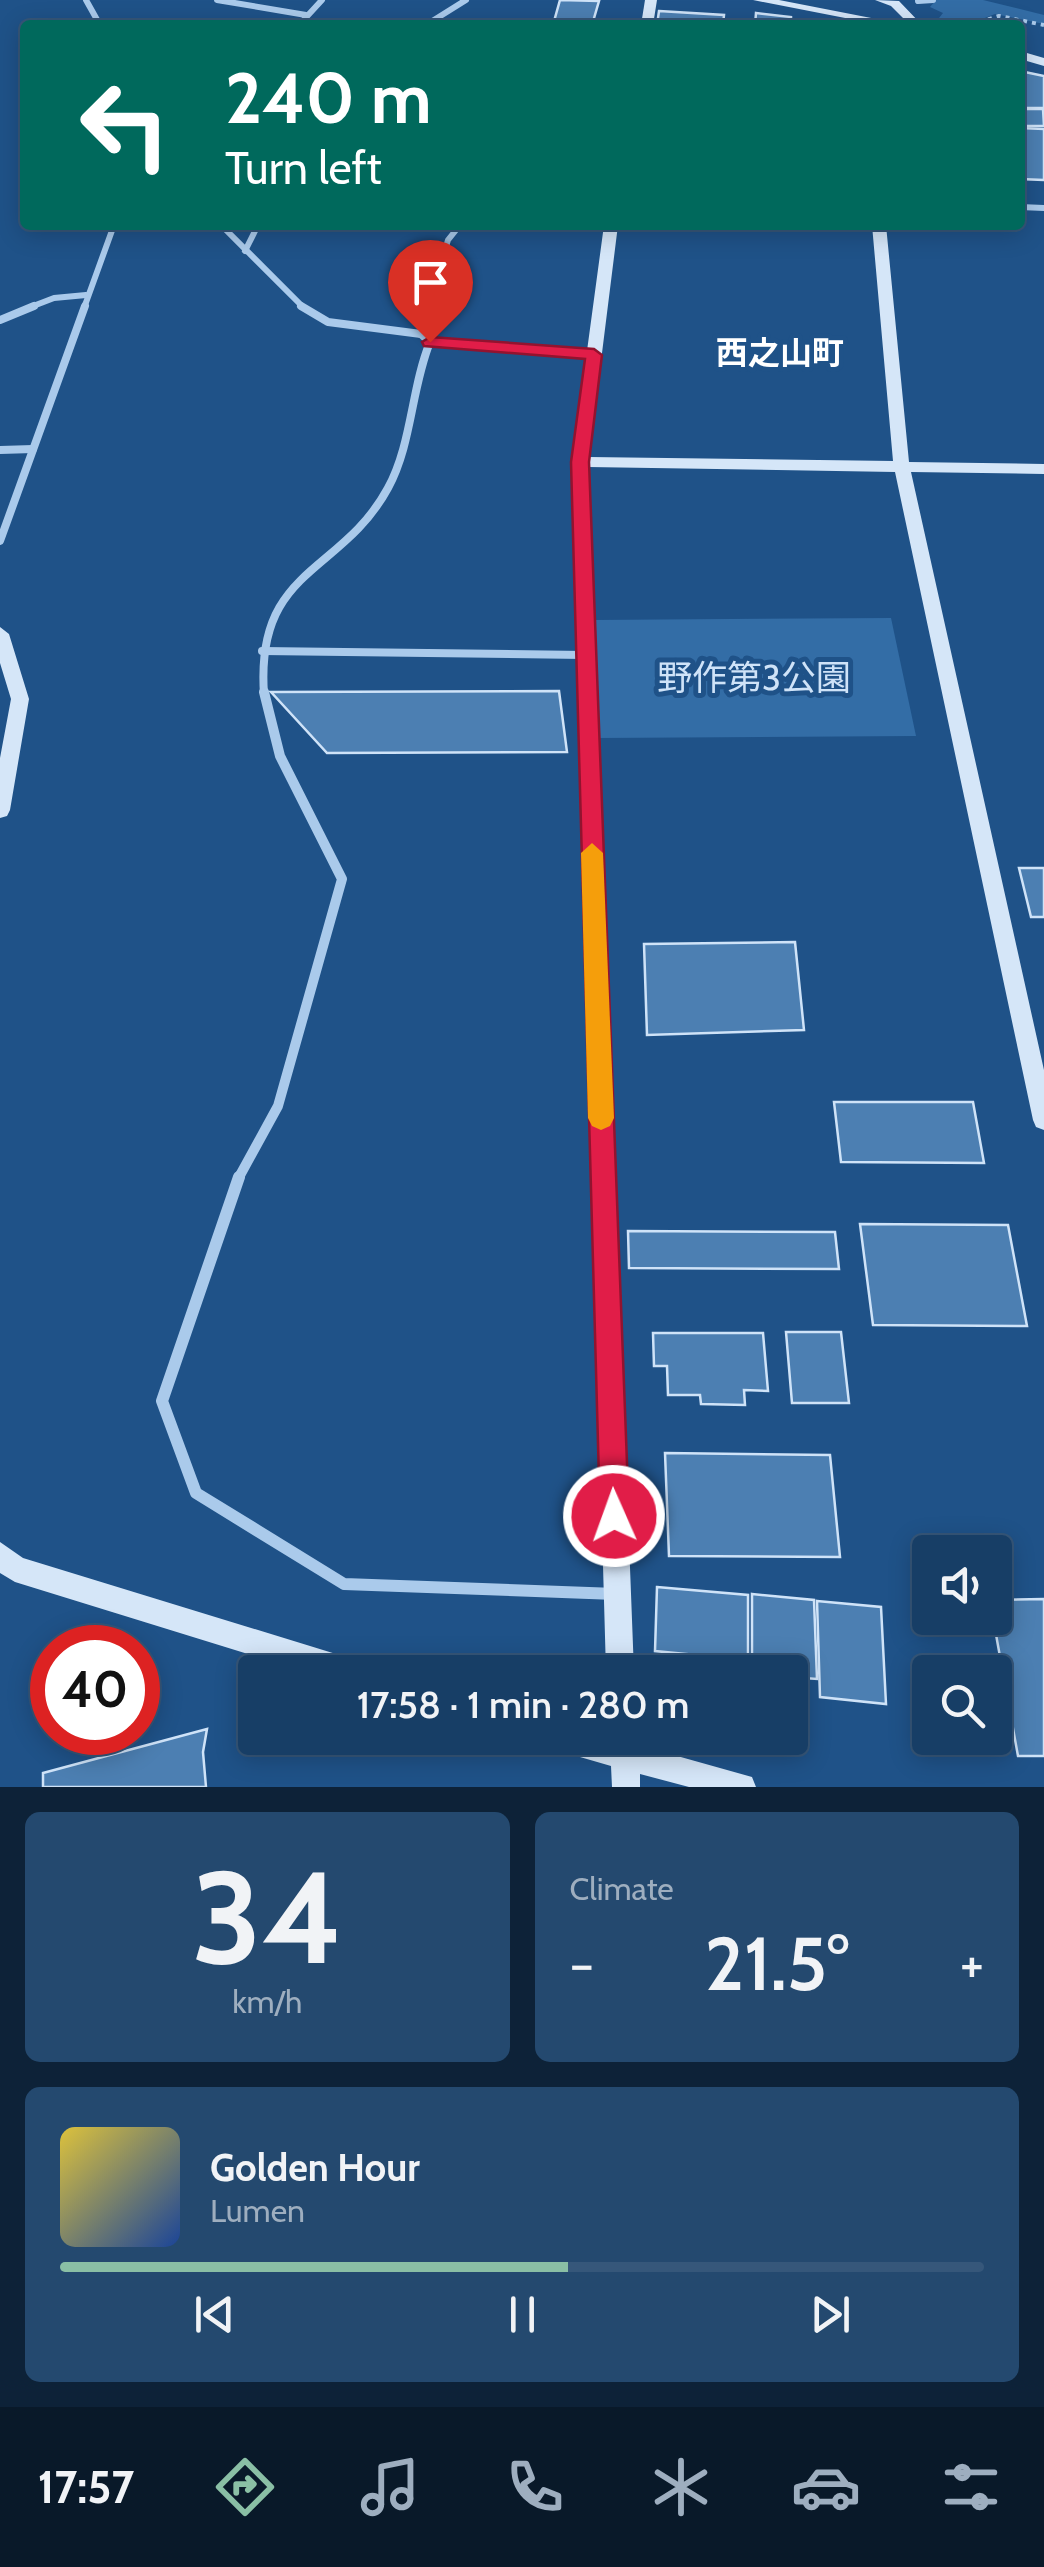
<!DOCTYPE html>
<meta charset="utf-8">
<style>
body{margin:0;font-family:Cabin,"Noto Sans JP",sans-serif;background:#24496f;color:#f1f3f6;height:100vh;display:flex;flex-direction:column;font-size:38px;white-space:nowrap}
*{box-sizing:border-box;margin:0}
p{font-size:32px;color:#9eaebf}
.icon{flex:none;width:55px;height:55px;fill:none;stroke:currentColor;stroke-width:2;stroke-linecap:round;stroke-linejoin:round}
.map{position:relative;height:1787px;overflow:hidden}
.side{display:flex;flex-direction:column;gap:25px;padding:25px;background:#0d2238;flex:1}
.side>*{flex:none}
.banner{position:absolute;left:20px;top:20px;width:1005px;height:210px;border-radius:10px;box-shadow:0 5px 25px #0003,0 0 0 2px #36577a;background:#00695c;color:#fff;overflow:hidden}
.buttons{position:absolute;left:912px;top:1535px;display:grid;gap:20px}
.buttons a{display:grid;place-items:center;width:100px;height:100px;border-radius:10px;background:#173e66;box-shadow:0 5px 25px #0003,0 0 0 2px #36577a;font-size:50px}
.speed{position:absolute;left:30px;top:1625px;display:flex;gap:20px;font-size:50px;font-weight:700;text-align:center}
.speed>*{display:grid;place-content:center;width:130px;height:130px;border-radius:50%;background:#173e66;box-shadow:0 5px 25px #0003,0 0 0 2px #36577a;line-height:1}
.speed .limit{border:15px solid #d22;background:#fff;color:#111}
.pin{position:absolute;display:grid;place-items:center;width:85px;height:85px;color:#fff;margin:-102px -42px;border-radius:50% 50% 50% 0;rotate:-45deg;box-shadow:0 0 10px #0007}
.pin .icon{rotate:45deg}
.me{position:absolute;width:110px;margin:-55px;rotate:358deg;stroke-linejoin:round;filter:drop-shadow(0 0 8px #0008)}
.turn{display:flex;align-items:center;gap:35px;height:210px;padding:0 40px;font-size:45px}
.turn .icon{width:130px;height:130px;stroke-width:2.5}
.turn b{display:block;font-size:70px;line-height:85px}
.big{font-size:75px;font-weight:600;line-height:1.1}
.side .card{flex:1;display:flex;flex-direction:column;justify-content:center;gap:15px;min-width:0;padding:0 35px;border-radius:15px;background:#24496f}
.side .dial{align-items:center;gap:0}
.dial b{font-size:130px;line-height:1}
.song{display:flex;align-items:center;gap:30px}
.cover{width:120px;height:120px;border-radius:15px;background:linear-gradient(135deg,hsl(50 70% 55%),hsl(220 70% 35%))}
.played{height:10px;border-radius:5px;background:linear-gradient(90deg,#8abfa5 55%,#36577a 55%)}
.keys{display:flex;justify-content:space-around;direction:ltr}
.heat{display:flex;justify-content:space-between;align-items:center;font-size:55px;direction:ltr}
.side .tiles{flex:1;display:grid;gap:25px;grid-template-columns:1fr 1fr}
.card:last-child{grid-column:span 2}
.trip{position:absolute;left:238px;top:1655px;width:570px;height:100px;border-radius:10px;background:#173e66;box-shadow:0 5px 25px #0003,0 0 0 2px #36577a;font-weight:600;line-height:100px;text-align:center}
.tab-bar{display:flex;height:160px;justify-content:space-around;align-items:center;background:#091929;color:#9eaebf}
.tab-bar .icon{width:70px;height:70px}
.tab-bar .current{color:#8abfa5}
.tab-bar b{font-size:45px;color:#f1f3f6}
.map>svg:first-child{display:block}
.green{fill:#336da6}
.building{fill:#4c7fb2;stroke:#cfe3f8;stroke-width:2.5}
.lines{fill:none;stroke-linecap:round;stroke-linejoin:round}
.path{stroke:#aacaeb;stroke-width:4;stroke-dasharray:4 5;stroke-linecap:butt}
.street-far3{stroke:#aacaeb;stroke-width:6}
.street-far2{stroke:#aacaeb;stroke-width:8}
.street-far1{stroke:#aacaeb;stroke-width:10}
.street{stroke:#aacaeb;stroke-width:12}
.secondary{fill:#d5e6f8;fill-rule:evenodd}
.route{fill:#e11d48;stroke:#92132f;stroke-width:2.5}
.slow{fill:#f59e0b}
.labels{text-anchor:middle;stroke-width:10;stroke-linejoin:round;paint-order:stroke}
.far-neighbourhood-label{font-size:32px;font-weight:bold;fill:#fff;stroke:#1f5288}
.park-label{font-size:35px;fill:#cfe3f8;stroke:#1f5288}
</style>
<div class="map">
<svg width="1044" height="1787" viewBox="0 0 1044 1787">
<rect width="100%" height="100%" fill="#1f5288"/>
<!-- green -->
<g class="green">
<path d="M936,0h47l61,15v9l-49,-10 -28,11h-22l-6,-7 4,-5 -13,-6z"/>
<path d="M891,618l25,118 -318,2 -5,-118z"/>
</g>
<!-- building -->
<g class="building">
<path d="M560,0l39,1 -7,24h-39z"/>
<path d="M659,11l65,4 -1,10h-66z"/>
<path d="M756,13l35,4v8h-36z"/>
<path d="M1020,71l24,5v32h-24z"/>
<path d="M1020,109h23l1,17h-24z"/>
<path d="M1020,128l24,1v51l-24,-1z"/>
<path d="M559,691l8,61 -240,1 -56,-61z"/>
<path d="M1019,868h25v49h-13z"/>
<path d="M795,942l9,88 -157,5 -3,-91z"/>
<path d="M834,1102h139l11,61 -143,-1z"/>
<path d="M860,1224l148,1 19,101 -154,-1z"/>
<path d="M628,1231l207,1 4,37 -210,-1z"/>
<path d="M786,1332h55l8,71h-57z"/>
<path d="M653,1333h110l5,58 -24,-1 1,15 -44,-1 -1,-9h-32l-1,-29h-13z"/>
<path d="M665,1453l165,2 10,102 -171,-1z"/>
<path d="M657,1587l91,8v65l-93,-9z"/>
<path d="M752,1594l62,6 3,79 -27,-2v-5h-38z"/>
<path d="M1044,1599v157h-26l-25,-138 2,-18z"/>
<path d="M817,1601l64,6 5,97 -66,-7z"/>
<path d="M207,1729l-4,23 3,35h-163v-14z"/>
</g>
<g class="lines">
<!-- path -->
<path class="path" d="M971,25l28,-9 45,9"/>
<!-- street-far3 -->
<g class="street-far3">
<path d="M86,0l14,25"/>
<path d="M217,0l89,15"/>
<path d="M918,1l15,-1"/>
<path d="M299,25l23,-25"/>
<path d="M426,25l40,-25"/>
<path d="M1020,207l24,1"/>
<path d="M221,225l83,83"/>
<path d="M245,251l13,-26"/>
<path d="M28,308l26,-10 32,-3"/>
<path d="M84,308l30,-83"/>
<path d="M428,308l20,-68 12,-15"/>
</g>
<!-- street-far2 -->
<g class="street-far2">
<path d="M301,306l27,16 93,12 9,8 164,13"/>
<path d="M0,320l34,-14"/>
<path d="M421,334l8,-28"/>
<path d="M0,450l33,-1"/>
<path d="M0,541l85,-235"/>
<path d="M262,651l323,4"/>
<path d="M264,694c-9,-127 77,-119 124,-206 24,-44 23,-99 42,-146"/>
</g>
<!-- street-far1 -->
<path class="street-far1" d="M238,1179l40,-73 64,-227 -62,-123 -16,-64"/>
<!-- street -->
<path class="street" d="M239,1177l-77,224 34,92 148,91 272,10"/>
<!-- secondary -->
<g class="secondary">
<path d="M645,0h12l-4,25h-12z"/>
<path d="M753,0h26l128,25h-26z"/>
<path d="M875,0l24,1 23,24h-12l-19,-19z"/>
<path d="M1020,51l24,7v8l-24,-7z"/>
<path d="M604,225h14l-29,232 304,4 -21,-236h14l23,237 135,2v10l-133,-2 133,598v60l-8,-3 -3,-7 -138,-648 -307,-5 46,1205h-28l-34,-1210z"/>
<path d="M0,627l9,7 20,65 -19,111 -3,6 -7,2v-60l11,-59 -11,-36z"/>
<path d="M0,1542l23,16 326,100 10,4 4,10h-57l-291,-90 -15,-9z"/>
<path d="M545,1738h93v7l114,32 4,10h-67l-49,-13v13h-28l-1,-21 -62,-18z"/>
</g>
</g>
<!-- route -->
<path class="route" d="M430,337l164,12 8,6 -13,107 40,1054 -4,10 -11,5 -10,-5 -4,-10 -29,-1054 14,-103 -161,-13 -2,-4z"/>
<!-- slow -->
<path class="slow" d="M592,843l11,10 11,265 -4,8 -9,4 -9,-4 -4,-8 -7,-265z"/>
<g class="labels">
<!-- far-neighbourhood labels -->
<g class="far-neighbourhood-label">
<text x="780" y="364">西之山町</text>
</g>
<!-- park labels -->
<g class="park-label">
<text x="754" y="690">野作第3公園</text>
</g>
</g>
</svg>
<div class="buttons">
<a><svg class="icon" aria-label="sound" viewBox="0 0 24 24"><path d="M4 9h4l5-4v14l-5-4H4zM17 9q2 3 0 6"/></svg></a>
<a><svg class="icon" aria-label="search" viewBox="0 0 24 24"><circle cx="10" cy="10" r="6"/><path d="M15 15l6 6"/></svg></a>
</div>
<div class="speed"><div class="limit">40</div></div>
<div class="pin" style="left:430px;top:342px;background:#d93025"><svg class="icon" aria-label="arrive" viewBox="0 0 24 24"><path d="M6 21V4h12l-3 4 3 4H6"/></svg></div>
<svg class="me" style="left:614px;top:1516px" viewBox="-20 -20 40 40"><circle r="17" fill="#e11d48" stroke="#fff" stroke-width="3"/><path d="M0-11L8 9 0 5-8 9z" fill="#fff"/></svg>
<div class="trip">17:58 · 1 min · 280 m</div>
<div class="banner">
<div class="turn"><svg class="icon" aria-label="left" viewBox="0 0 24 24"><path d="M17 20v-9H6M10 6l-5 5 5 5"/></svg><div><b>240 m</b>Turn left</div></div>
</div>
</div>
<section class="side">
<div class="tiles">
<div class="card dial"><b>34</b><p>km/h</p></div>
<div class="card"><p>Climate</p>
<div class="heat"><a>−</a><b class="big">21.5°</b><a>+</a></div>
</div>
<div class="card">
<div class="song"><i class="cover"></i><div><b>Golden Hour</b><p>Lumen</p></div></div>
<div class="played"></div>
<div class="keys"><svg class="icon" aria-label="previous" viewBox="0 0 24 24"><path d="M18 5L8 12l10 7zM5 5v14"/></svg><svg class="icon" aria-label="pause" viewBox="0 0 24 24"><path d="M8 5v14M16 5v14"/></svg><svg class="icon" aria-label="next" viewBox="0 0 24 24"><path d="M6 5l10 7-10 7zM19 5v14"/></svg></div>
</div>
</div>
</section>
<nav class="tab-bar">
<b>17:57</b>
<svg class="icon current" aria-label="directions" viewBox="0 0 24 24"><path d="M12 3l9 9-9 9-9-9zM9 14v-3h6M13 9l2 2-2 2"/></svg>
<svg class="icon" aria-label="music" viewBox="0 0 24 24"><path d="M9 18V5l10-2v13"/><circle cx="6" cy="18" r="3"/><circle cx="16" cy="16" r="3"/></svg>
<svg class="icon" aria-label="phone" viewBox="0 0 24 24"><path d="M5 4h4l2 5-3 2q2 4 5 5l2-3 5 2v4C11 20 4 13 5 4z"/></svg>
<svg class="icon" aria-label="climate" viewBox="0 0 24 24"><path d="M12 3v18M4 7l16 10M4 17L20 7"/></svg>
<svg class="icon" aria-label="car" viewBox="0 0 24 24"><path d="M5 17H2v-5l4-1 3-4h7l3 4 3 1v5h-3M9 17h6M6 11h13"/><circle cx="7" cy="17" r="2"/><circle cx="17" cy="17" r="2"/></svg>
<svg class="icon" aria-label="filters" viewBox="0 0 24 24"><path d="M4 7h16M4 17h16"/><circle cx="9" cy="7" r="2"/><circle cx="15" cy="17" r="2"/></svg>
</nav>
